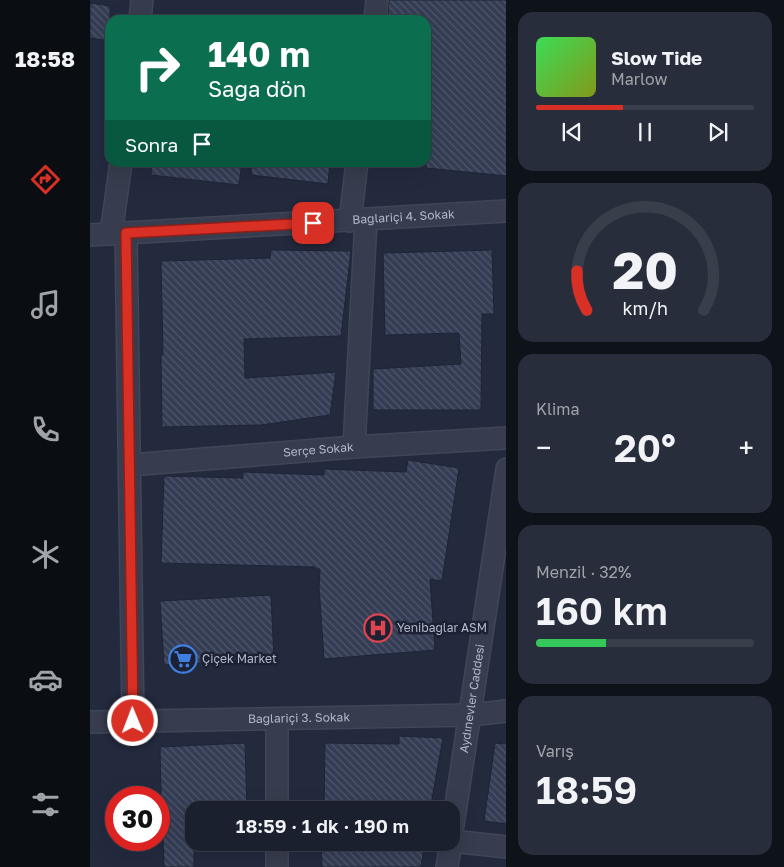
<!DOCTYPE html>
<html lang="tr">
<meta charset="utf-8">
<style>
body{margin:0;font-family:"Golos Text",sans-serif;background:#272d3a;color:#f1f3f6;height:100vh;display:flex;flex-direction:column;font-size:19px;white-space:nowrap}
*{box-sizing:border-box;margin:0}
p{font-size:16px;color:#9fa3aa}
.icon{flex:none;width:28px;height:28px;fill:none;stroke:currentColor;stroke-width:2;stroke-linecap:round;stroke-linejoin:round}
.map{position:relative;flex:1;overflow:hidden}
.drawer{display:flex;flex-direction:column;gap:12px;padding:12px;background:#0e1219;width:278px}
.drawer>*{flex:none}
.top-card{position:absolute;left:15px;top:15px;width:326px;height:152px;border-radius:15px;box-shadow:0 5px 20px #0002,0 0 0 1px #383e4a;background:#0b6e4f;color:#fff;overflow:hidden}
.speed{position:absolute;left:15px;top:786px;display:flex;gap:10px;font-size:25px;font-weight:700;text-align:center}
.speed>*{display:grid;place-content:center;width:65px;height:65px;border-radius:50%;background:#1a202e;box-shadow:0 5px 20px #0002,0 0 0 1px #383e4a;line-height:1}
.speed .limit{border:8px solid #d22;background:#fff;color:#111}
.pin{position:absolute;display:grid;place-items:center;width:42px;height:42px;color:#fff;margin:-21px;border-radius:10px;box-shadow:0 2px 8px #0006}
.me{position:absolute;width:55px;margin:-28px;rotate:359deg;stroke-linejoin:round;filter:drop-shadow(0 0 4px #0008)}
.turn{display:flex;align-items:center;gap:18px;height:105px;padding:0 20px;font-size:22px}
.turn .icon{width:65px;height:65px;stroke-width:2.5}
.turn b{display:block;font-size:35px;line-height:42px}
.then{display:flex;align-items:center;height:48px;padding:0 20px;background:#0003;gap:10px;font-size:19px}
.big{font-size:38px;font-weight:600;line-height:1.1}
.drawer .tile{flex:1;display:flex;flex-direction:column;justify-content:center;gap:8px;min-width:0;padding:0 18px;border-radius:15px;background:#272d3a}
.drawer .dial{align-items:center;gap:0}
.dial svg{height:130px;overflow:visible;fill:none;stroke:#383e4a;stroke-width:7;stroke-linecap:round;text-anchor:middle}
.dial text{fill:#f1f3f6;stroke:none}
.song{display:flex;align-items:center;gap:15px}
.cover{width:60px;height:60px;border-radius:8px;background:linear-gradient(135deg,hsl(130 70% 55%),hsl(70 70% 35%))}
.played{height:5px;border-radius:2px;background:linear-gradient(90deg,#d93025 40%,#383e4a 40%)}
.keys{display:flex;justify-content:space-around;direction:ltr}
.heat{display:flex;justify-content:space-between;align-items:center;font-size:28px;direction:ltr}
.charge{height:8px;border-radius:4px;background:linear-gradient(90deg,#34c759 32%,#383e4a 0)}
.trip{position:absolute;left:95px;top:801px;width:275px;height:50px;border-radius:15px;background:#1a202e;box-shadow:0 5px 20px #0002,0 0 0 1px #383e4a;font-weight:600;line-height:50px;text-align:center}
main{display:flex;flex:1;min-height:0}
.menu{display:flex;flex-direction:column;width:90px;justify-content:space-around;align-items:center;background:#0a0d12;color:#9fa3aa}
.menu .icon{width:35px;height:35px}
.menu .on{color:#d93025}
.menu b{font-size:22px;color:#f1f3f6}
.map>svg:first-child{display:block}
.building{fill:url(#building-back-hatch);stroke:#1e2435}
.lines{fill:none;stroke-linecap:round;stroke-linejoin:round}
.minor-casing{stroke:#404657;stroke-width:24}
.minor{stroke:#373d4e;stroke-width:21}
.route-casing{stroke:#8d1f18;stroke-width:12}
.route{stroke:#d93025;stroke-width:9}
.labels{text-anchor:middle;stroke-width:5;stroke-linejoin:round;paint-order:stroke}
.street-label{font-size:12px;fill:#b3b8c9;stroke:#1c2233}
.poi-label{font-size:12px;fill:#b3b8c9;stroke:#1c2233;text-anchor:start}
</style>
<main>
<nav class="menu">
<b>18:58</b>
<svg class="icon on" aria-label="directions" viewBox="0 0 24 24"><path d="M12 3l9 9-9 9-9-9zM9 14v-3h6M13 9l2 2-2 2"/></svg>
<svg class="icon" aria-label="music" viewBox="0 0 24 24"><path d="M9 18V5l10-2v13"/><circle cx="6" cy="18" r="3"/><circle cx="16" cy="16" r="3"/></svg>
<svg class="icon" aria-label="phone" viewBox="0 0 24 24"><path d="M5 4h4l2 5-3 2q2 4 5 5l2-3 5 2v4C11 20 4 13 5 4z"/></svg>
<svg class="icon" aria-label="climate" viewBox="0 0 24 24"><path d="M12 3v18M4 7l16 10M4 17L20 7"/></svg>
<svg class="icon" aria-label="car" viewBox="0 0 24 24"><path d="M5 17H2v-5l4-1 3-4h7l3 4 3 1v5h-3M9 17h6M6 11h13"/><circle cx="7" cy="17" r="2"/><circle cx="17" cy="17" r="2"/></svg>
<svg class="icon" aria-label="filters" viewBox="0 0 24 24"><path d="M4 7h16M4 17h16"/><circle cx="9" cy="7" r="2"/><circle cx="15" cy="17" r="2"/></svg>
</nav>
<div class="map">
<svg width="417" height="867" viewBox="0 0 417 867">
<defs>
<pattern id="building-back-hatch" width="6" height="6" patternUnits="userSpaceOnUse" patternTransform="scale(1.25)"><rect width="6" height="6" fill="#353d55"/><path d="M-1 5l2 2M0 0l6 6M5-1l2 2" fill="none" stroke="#50576c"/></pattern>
</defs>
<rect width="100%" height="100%" fill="#232a3e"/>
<!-- building -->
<g class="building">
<path d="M299,0h118v176l-81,-8v-149l-38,-4z"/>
<path d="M0,3l20,3v35l-20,-3z"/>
<path d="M62,162h90l-3,23 -88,-10z"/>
<path d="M162,162h78l-2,22 -77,-9z"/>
<path d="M181,250l80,1 -10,85 -97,3 1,39 91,-6 -6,43 -69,10 -99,2 -1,-72h2l-2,-94 109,-3z"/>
<path d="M402,250l2,64h-12l-1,96h-108v-41l88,-5 -2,-31 -74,2 -2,-82z"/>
<path d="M318,460l51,8 -17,113 -12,-2 5,71 -111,9 -5,-72 1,-18h-4l-1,-2 -154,-4 3,-87 79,2v-6l81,3v-6l82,3z"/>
<path d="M181,595l3,64 -110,6 -4,-64z"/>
<path d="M309,736l44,2 -13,72h-106l1,-67 74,1z"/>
<path d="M155,743l2,67h-53v57h-30l-1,-29h-2l-2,-43h2l-1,-48z"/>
<path d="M405,743l12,1v80l-23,-3z"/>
<path d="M231,842h104l-4,25h-99z"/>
</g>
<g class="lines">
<!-- minor casing -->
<g class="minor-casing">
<g id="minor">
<path d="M50,20l2,-20"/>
<path d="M285,20l2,-20"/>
<path d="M260,221l7,-59"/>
<path d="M36,233l7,488"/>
<path d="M21,234l10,-72"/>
<path id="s1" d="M0,235l417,-24"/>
<path d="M264,447l12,-227"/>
<path id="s2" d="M40,465l224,-18 153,-9"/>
<path id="s3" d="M0,722l380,-7 37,-4"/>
<path d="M187,810v-91"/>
<path id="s4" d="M361,838l56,-369"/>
<path d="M361,841l56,6"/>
<path d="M187,867v-25"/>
<path d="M357,867l4,-25"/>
</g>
</g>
<!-- minor -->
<use href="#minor" class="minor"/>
</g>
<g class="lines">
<!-- route casing -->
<g class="route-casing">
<path id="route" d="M43,721l-7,-488 187,-10"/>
</g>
<!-- route -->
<use href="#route" class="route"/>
</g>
<!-- icons -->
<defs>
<g id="hospital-ring" transform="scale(1.4375)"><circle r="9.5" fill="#1c2233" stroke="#e0444e" stroke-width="1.5"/><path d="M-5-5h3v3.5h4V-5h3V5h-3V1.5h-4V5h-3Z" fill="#e0444e"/></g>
<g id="supermarket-ring" transform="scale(1.4375)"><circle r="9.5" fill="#1c2233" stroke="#3f7fe0" stroke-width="1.5"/><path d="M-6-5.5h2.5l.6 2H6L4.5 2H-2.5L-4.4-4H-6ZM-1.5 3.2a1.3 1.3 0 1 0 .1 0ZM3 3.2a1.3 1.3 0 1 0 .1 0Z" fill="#3f7fe0"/></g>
</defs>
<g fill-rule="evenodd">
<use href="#hospital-ring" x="288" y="628"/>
<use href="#supermarket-ring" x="93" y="659"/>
</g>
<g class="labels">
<!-- street labels -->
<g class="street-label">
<text dy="4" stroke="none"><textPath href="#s1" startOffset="314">Bağlariçi 4. Sokak</textPath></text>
<text dy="4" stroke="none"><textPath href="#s2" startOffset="189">Serçe Sokak</textPath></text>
<text dy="4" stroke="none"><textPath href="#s4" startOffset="141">Aydınevler Caddesi</textPath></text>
<text dy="4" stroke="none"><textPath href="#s3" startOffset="209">Bağlariçi 3. Sokak</textPath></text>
</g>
<!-- poi labels -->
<g class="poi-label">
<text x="307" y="632">Yenibağlar ASM</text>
<text x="112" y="663">Çiçek Market</text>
</g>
</g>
</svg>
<div class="speed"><div class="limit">30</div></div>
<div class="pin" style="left:223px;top:223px;background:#d93025"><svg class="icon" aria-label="arrive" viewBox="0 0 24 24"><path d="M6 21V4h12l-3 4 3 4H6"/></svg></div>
<svg class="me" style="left:43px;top:721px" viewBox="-20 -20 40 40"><circle r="17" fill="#d93025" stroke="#fff" stroke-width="3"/><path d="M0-11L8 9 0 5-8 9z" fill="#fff"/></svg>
<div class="trip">18:59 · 1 dk · 190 m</div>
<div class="top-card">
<div class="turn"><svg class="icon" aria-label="right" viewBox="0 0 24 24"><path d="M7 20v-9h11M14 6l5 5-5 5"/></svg><div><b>140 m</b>Sağa dön</div></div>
<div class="then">Sonra<svg class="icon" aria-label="arrive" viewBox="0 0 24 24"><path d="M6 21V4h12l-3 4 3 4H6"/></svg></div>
</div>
</div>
<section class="drawer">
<div class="tile">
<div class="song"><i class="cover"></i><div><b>Slow Tide</b><p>Marlow</p></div></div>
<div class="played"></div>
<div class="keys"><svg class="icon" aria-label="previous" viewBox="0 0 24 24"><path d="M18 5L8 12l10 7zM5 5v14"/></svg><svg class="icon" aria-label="pause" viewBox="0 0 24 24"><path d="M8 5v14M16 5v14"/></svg><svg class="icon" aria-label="next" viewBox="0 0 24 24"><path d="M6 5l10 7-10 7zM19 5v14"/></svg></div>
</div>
<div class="tile dial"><svg viewBox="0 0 100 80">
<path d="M14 69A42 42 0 1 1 86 69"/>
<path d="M14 69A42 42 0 0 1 8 45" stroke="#d93025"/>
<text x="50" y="56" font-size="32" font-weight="700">20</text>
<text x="50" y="72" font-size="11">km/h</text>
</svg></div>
<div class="tile"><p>Klima</p>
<div class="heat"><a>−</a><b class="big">20°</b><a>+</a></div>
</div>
<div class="tile"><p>Menzil · 32%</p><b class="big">160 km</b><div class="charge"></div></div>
<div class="tile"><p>Varış</p><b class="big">18:59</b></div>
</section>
</main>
